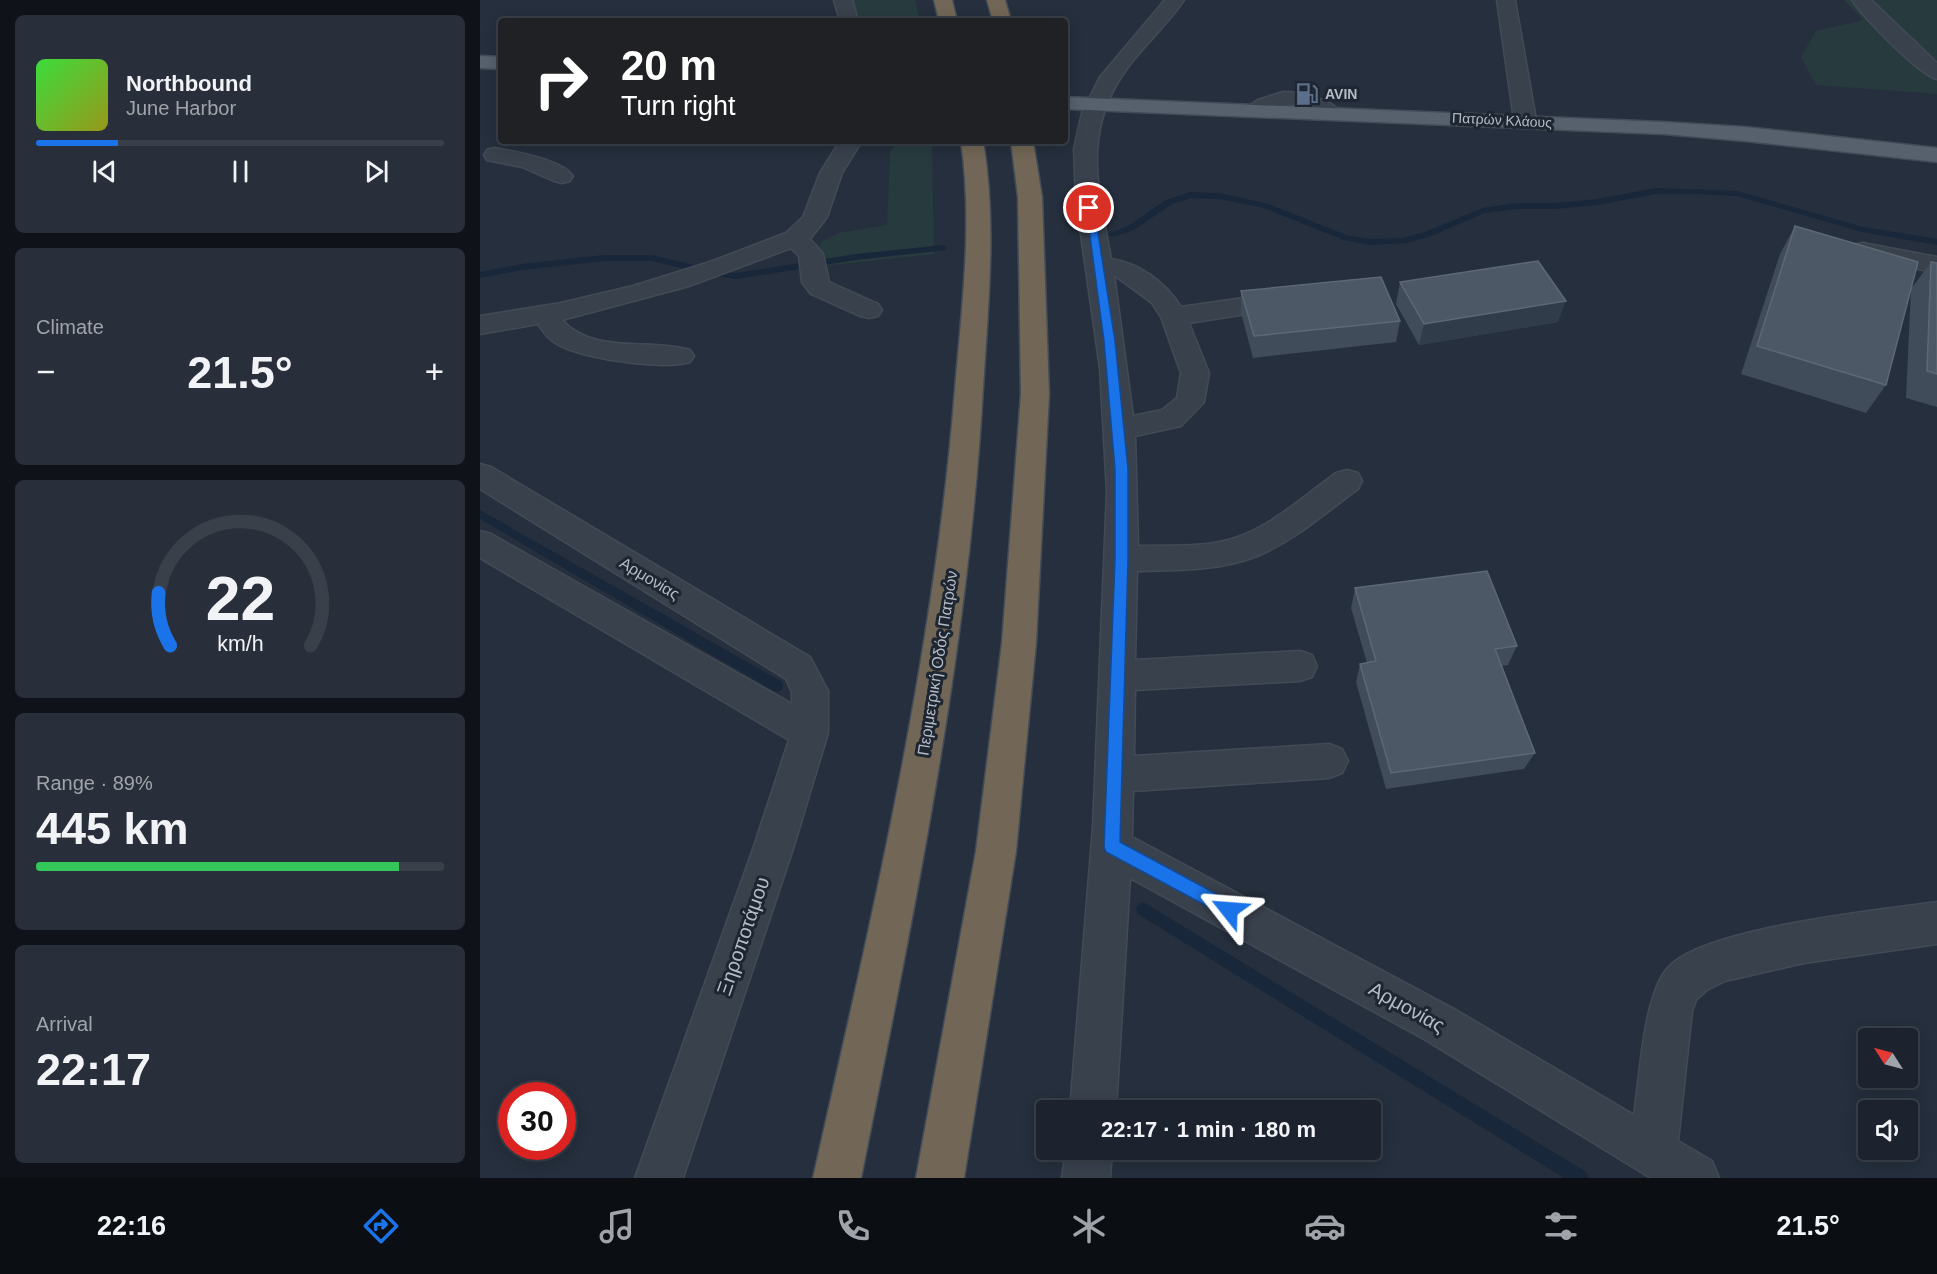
<!DOCTYPE html>
<meta charset="utf-8">
<style>
body{margin:0;font-family:Arial,sans-serif;background:#292f3a;color:#f1f3f6;height:100vh;display:flex;flex-direction:column;font-size:22px;white-space:nowrap}
*{box-sizing:border-box;margin:0}
p{font-size:20px;color:#a0a4aa}
.icon{flex:none;width:33px;height:33px;fill:none;stroke:currentColor;stroke-width:2;stroke-linecap:round;stroke-linejoin:round}
.map{position:relative;flex:1;overflow:hidden}
.details{display:flex;flex-direction:column;gap:15px;padding:15px;background:#0f1319;width:480px}
.details>*{flex:none}
.top-card{position:absolute;left:18px;top:18px;width:570px;height:126px;border-radius:6px;box-shadow:0 3px 15px #0003,0 0 0 2px #3a404a;background:#202124;color:#fff;overflow:hidden}
.needle{width:39px;rotate:306deg}
.buttons{position:absolute;left:1378px;top:1028px;display:grid;gap:12px}
.buttons a{display:grid;place-items:center;width:60px;height:60px;border-radius:6px;background:#1c232e;box-shadow:0 3px 15px #0003,0 0 0 2px #3a404a;font-size:30px}
.speed{position:absolute;left:18px;top:1082px;display:flex;gap:12px;font-size:30px;font-weight:700;text-align:center}
.speed>*{display:grid;place-content:center;width:78px;height:78px;border-radius:50%;background:#1c232e;box-shadow:0 3px 15px #0003,0 0 0 2px #3a404a;line-height:1}
.speed .limit{border:9px solid #d22;background:#fff;color:#111}
.pin{position:absolute;display:grid;place-items:center;width:51px;height:51px;color:#fff;margin:-26px;border:3px solid #fff;border-radius:50%;box-shadow:0 2px 6px #0007}
.me{position:absolute;width:66px;margin:-33px;rotate:298deg;stroke-linejoin:round;filter:drop-shadow(0 0 4px #0008)}
.turn{display:flex;align-items:center;gap:21px;height:126px;padding:0 24px;font-size:27px}
.turn .icon{width:78px;height:78px;stroke-width:2.5}
.turn b{display:block;font-size:42px;line-height:51px}
.big{font-size:45px;font-weight:700;line-height:1.1}
.details .card{flex:1;display:flex;flex-direction:column;justify-content:center;gap:9px;min-width:0;padding:0 21px;border-radius:9px;background:#292f3a}
.details .dial{align-items:center;gap:0}
.dial svg{height:156px;overflow:visible;fill:none;stroke:#3a404a;stroke-width:7;stroke-linecap:round;text-anchor:middle}
.dial text{fill:#f1f3f6;stroke:none}
.song{display:flex;align-items:center;gap:18px}
.cover{width:72px;height:72px;border-radius:9px;background:linear-gradient(135deg,hsl(120 70% 55%),hsl(60 70% 35%))}
.played{height:6px;border-radius:3px;background:linear-gradient(90deg,#1a73e8 20%,#3a404a 20%)}
.keys{display:flex;justify-content:space-around;direction:ltr}
.heat{display:flex;justify-content:space-between;align-items:center;font-size:33px;direction:ltr}
.charge{height:9px;border-radius:4px;background:linear-gradient(90deg,#34c759 89%,#3a404a 0)}
.trip{position:absolute;left:556px;top:1100px;width:345px;height:60px;border-radius:6px;background:#1c232e;box-shadow:0 3px 15px #0003,0 0 0 2px #3a404a;font-weight:700;line-height:60px;text-align:center}
.tab-bar{display:flex;height:96px;justify-content:space-around;align-items:center;background:#0b0e12;color:#a0a4aa}
.tab-bar .icon{width:42px;height:42px}
.tab-bar .selected{color:#1a73e8}
.tab-bar b{font-size:27px;color:#f1f3f6}
main{display:flex;flex:1;min-height:0}
.map>svg:first-child{display:block}
.green{fill:#273b3e}
.lines{fill:none;stroke-linecap:round;stroke-linejoin:round}
.stream{fill:#19273a;fill-rule:evenodd}
.minor-casing{stroke:#424a56;stroke-width:3}
.major-casing{stroke:#424a56;stroke-width:3}
.highway-casing{stroke:#444c58;stroke-width:3}
.minor{fill:#39414d;fill-rule:evenodd}
.major{fill:#57606d;fill-rule:evenodd}
.highway{fill:#726756;fill-rule:evenodd}
.wall{fill:#404c5a}
.shaded-wall{fill:#303c4a}
.building{fill:#4c5866;stroke:#5d6875;stroke-width:1.5}
.route{fill:#1a73e8;stroke:#114b97;stroke-width:1.5}
.labels{text-anchor:middle;stroke-width:6;stroke-linejoin:round;paint-order:stroke}
.far-poi-label{font-size:14px;font-weight:bold;fill:#b5bcc8;stroke:#1e2632;text-anchor:start}
.far-street-label{font-size:14px;fill:#b5bcc8;stroke:#1e2632}
.street-label{font-size:16px;fill:#b5bcc8;stroke:#1e2632}
.near-street-label{font-size:20px;fill:#b5bcc8;stroke:#1e2632}
</style>
<main>
<section class="details">
<div class="card">
<div class="song"><i class="cover"></i><div><b>Northbound</b><p>June Harbor</p></div></div>
<div class="played"></div>
<div class="keys"><svg class="icon" aria-label="previous" viewBox="0 0 24 24"><path d="M18 5L8 12l10 7zM5 5v14"/></svg><svg class="icon" aria-label="pause" viewBox="0 0 24 24"><path d="M8 5v14M16 5v14"/></svg><svg class="icon" aria-label="next" viewBox="0 0 24 24"><path d="M6 5l10 7-10 7zM19 5v14"/></svg></div>
</div>
<div class="card"><p>Climate</p>
<div class="heat"><a>−</a><b class="big">21.5°</b><a>+</a></div>
</div>
<div class="card dial"><svg viewBox="0 0 100 80">
<path d="M14 69A42 42 0 1 1 86 69"/>
<path d="M14 69A42 42 0 0 1 8 42" stroke="#1a73e8"/>
<text x="50" y="56" font-size="32" font-weight="700">22</text>
<text x="50" y="72" font-size="11">km/h</text>
</svg></div>
<div class="card"><p>Range · 89%</p><b class="big">445 km</b><div class="charge"></div></div>
<div class="card"><p>Arrival</p><b class="big">22:17</b></div>
</section>
<div class="map">
<svg width="1457" height="1178" viewBox="0 0 1457 1178">
<rect width="100%" height="100%" fill="#252f3d"/>
<!-- green -->
<g class="green">
<path d="M372,0h63l5,21h-63z"/>
<path d="M1364,0h93v94l-121,-9 -15,-28 15,-26 47,-11z"/>
<path d="M416,141h36l2,113 -111,12 -5,-12 3,-12 17,-9 49,-8 3,-72z"/>
</g>
<g class="lines">
<!-- stream -->
<g class="stream">
<path d="M1176,188l81,3 126,36 74,12v6l-75,-13 -125,-36 -41,-2h-40l-59,11 -41,4h-39l-32,4 -54,23 -24,7 -37,2 -26,-5 -80,-32 -45,-9 -28,-1 -19,6 -38,26 -22,7 -4,-3 20,-8 38,-26 24,-8 29,1 50,11 80,32 21,3 33,-1 22,-6 58,-24 34,-5h39l41,-4z"/>
<path d="M463,245l3,1v4l-90,10 -120,19 -22,-3 -62,-15h-48l-82,9 -42,8v-6l42,-8 82,-9h48l62,15 22,3 120,-19z"/>
<path d="M0,510l302,172 1,4 -1,4 -5,2 -5,-2 -292,-171z"/>
<path d="M663,902l443,270 3,6h-25l-426,-264 -2,-5 2,-5z"/>
</g>
<!-- minor casing -->
<g class="minor-casing">
<g id="minor">
<path d="M354,0h18l6,21h-18z"/>
<path d="M685,0h19c-16,24 -38,43 -56,67 -47,63 -30,121 -17,192 30,5 54,23 70,48l104,-15 9,2 4,6 -4,6 -9,2 -96,15 20,50 -5,29 -23,24 -46,10 3,110c31,-1 67,2 97,-8 37,-12 70,-43 101,-65l11,-3 11,3 4,8 -4,8c-32,23 -64,52 -101,67 -38,15 -80,14 -120,15l-2,89 165,-9 12,4 5,11 -5,11 -12,4 -165,9 -1,66 195,-12 13,5 6,12 -6,12 -13,5 -196,13 -1,46 322,172 180,106c6,-39 9,-115 32,-145 31,-42 216,-60 271,-68v42l-133,19 -79,18 -18,9 -11,10 -4,11 -14,130 34,20 7,17h-68l-227,-139 -294,-161 -14,232h-46l23,-283 14,-335 -7,-124 -24,-168 -2,-51 8,-36 18,-36zM634,275l38,28 9,14 20,56 -4,25 -15,12 -29,6z"/>
<path d="M1017,0h18l21,120 -3,5 -8,1 -8,-1 -3,-5z"/>
<path d="M1372,0h19l66,63v16c-18,-4 -74,-62 -85,-79z"/>
<path d="M803,92c16,0 47,6 57,20l-4,4c-16,5 -28,-9 -44,-11 -17,-2 -29,14 -45,9l-4,-4 15,-10z"/>
<path d="M360,141h22l-20,32 -15,44 -17,22 13,15 6,28 49,22 4,6 -4,6 -9,2 -9,-2 -49,-22 -9,-12 -3,-26 -8,-8 -102,38 -127,34c32,35 87,18 128,30l4,6 -4,6c-29,8 -107,-3 -133,-18 -8,-4 -14,-12 -19,-20l-58,10v-18l81,-13 72,-17 77,-24 76,-29 17,-16 17,-44z"/>
<path d="M15,148c20,4 66,11 78,28l-3,5 -8,2 -8,-2 -32,-14 -35,-7 -3,-5 3,-5z"/>
<path d="M1383,243l74,14v16l-83,-18 -3,-5 3,-5z"/>
<path d="M0,464l11,3 319,190 18,34v42l-36,119 -109,326h-48l117,-326 37,-112 -309,-182v-27l11,3 301,170v-12l-6,-13 -306,-190z"/>
<path d="M586,1149h46l-2,29h-48z"/>
</g>
</g>
<!-- major casing -->
<g class="major-casing">
<g id="major">
<path d="M0,56l21,1v12l-21,-1z"/>
<path d="M585,97l598,25 82,5 192,21v14l-192,-21 -82,-7 -598,-25z"/>
</g>
</g>
<!-- highway casing -->
<g class="highway-casing">
<g id="highway">
<path d="M454,0h18l5,21h-18z"/>
<path d="M507,0h18l6,21h-18z"/>
<path d="M481,141h22c14,82 5,165 0,247 -15,267 -70,528 -122,790h-48c59,-261 121,-522 142,-789 7,-83 18,-166 6,-248z"/>
<path d="M531,141h22l9,56 7,197 -13,249 -20,208 -52,327h-48l60,-327 26,-208 19,-249 -3,-197z"/>
</g>
</g>
<!-- minor -->
<use href="#minor" class="minor"/>
<!-- major -->
<use href="#major" class="major"/>
<!-- highway -->
<use href="#highway" class="highway"/>
</g>
<!-- wall -->
<g class="wall">
<path d="M1315,226l91,159 -20,28 -125,-39 39,-120z"/>
<path d="M1451,262l6,1v144l-31,-9 5,-109z"/>
<path d="M920,282l158,40 -139,23 -23,-41z"/>
<path d="M761,291l159,30 -4,21 -143,16 -12,-45z"/>
<path d="M875,588l162,58 -9,19 -7,1 34,87 -11,16 -138,20 -30,-107 4,-18 7,-1 -16,-55z"/>
</g>
<!-- shaded-wall -->
<path class="shaded-wall" d="M1086,301l-8,21 -139,23 5,-21z"/>
<!-- building -->
<g class="building">
<path d="M1315,226l123,36 -32,123 -129,-39z"/>
<path d="M1058,261l28,40 -142,23 -24,-42z"/>
<path d="M1451,262l6,1v111l-10,-3z"/>
<path d="M901,277l19,44 -146,15 -13,-45z"/>
<path d="M1007,571l30,75 -22,3 40,104 -144,20 -31,-109 16,-3 -21,-73z"/>
</g>
<!-- route -->
<path class="route" d="M606,206l8,2 21,133 13,128v90l-8,283 115,62 3,6 -3,6 -6,2 -123,-66 -2,-5 11,-288v-90l-11,-128z"/>
<!-- icons -->
<defs>
<g id="fuel-bare" transform="scale(1.8)"><path d="M-5.5-6h7V0h2V4h1.3V-2.5L3-4.5l.8-.8L6-3V5H2.5V1h-1V6h-7ZM-4.2-4.7v3.2H.2V-4.7Z" fill="#5c6f8a" stroke="#1e2632" stroke-width="2.5" paint-order="stroke"/></g>
</defs>
<g fill-rule="evenodd">
<use href="#fuel-bare" x="827" y="94"/>
</g>
<g class="labels">
<!-- far-poi labels -->
<g class="far-poi-label">
<text x="845" y="99">AVIN</text>
</g>
<!-- far-street labels -->
<g class="far-street-label">
<text transform="translate(1022 120) rotate(3)" y="5">Πατρών Κλάους</text>
</g>
<!-- street labels -->
<g class="street-label">
<text transform="translate(170 578) rotate(31)" y="6">Αρμονίας</text>
<text transform="translate(457 663) rotate(-81)" y="6">Περιμετρική Οδός Πατρών</text>
</g>
<!-- near-street labels -->
<g class="near-street-label">
<text transform="translate(263 936) rotate(-71)" y="7">Ξηροποτάμου</text>
<text transform="translate(927 1007) rotate(29)" y="7">Αρμονίας</text>
</g>
</g>
</svg>
<div class="buttons">
<a><svg class="needle" viewBox="-14 -14 28 28"><path d="M0-13l5 13h-10z" fill="#e53935"/><path d="M0 13l5-13h-10z" fill="#a0a4aa"/></svg></a>
<a><svg class="icon" aria-label="sound" viewBox="0 0 24 24"><path d="M4 9h4l5-4v14l-5-4H4zM17 9q2 3 0 6"/></svg></a>
</div>
<div class="speed"><div class="limit">30</div></div>
<div class="pin" style="left:609px;top:208px;background:#d93025"><svg class="icon" aria-label="arrive" viewBox="0 0 24 24"><path d="M6 21V4h12l-3 4 3 4H6"/></svg></div>
<svg class="me" style="left:749px;top:910px" viewBox="-20 -20 40 40"><path d="M0-17L14 15 0 8-14 15z" fill="#1a73e8" stroke="#fff" stroke-width="4"/></svg>
<div class="trip">22:17 · 1 min · 180 m</div>
<div class="top-card">
<div class="turn"><svg class="icon" aria-label="right" viewBox="0 0 24 24"><path d="M7 20v-9h11M14 6l5 5-5 5"/></svg><div><b>20 m</b>Turn right</div></div>
</div>
</div>
</main>
<nav class="tab-bar">
<b>22:16</b>
<svg class="icon selected" aria-label="directions" viewBox="0 0 24 24"><path d="M12 3l9 9-9 9-9-9zM9 14v-3h6M13 9l2 2-2 2"/></svg>
<svg class="icon" aria-label="music" viewBox="0 0 24 24"><path d="M9 18V5l10-2v13"/><circle cx="6" cy="18" r="3"/><circle cx="16" cy="16" r="3"/></svg>
<svg class="icon" aria-label="phone" viewBox="0 0 24 24"><path d="M5 4h4l2 5-3 2q2 4 5 5l2-3 5 2v4C11 20 4 13 5 4z"/></svg>
<svg class="icon" aria-label="climate" viewBox="0 0 24 24"><path d="M12 3v18M4 7l16 10M4 17L20 7"/></svg>
<svg class="icon" aria-label="car" viewBox="0 0 24 24"><path d="M5 17H2v-5l4-1 3-4h7l3 4 3 1v5h-3M9 17h6M6 11h13"/><circle cx="7" cy="17" r="2"/><circle cx="17" cy="17" r="2"/></svg>
<svg class="icon" aria-label="filters" viewBox="0 0 24 24"><path d="M4 7h16M4 17h16"/><circle cx="9" cy="7" r="2"/><circle cx="15" cy="17" r="2"/></svg>
<b>21.5°</b>
</nav>
